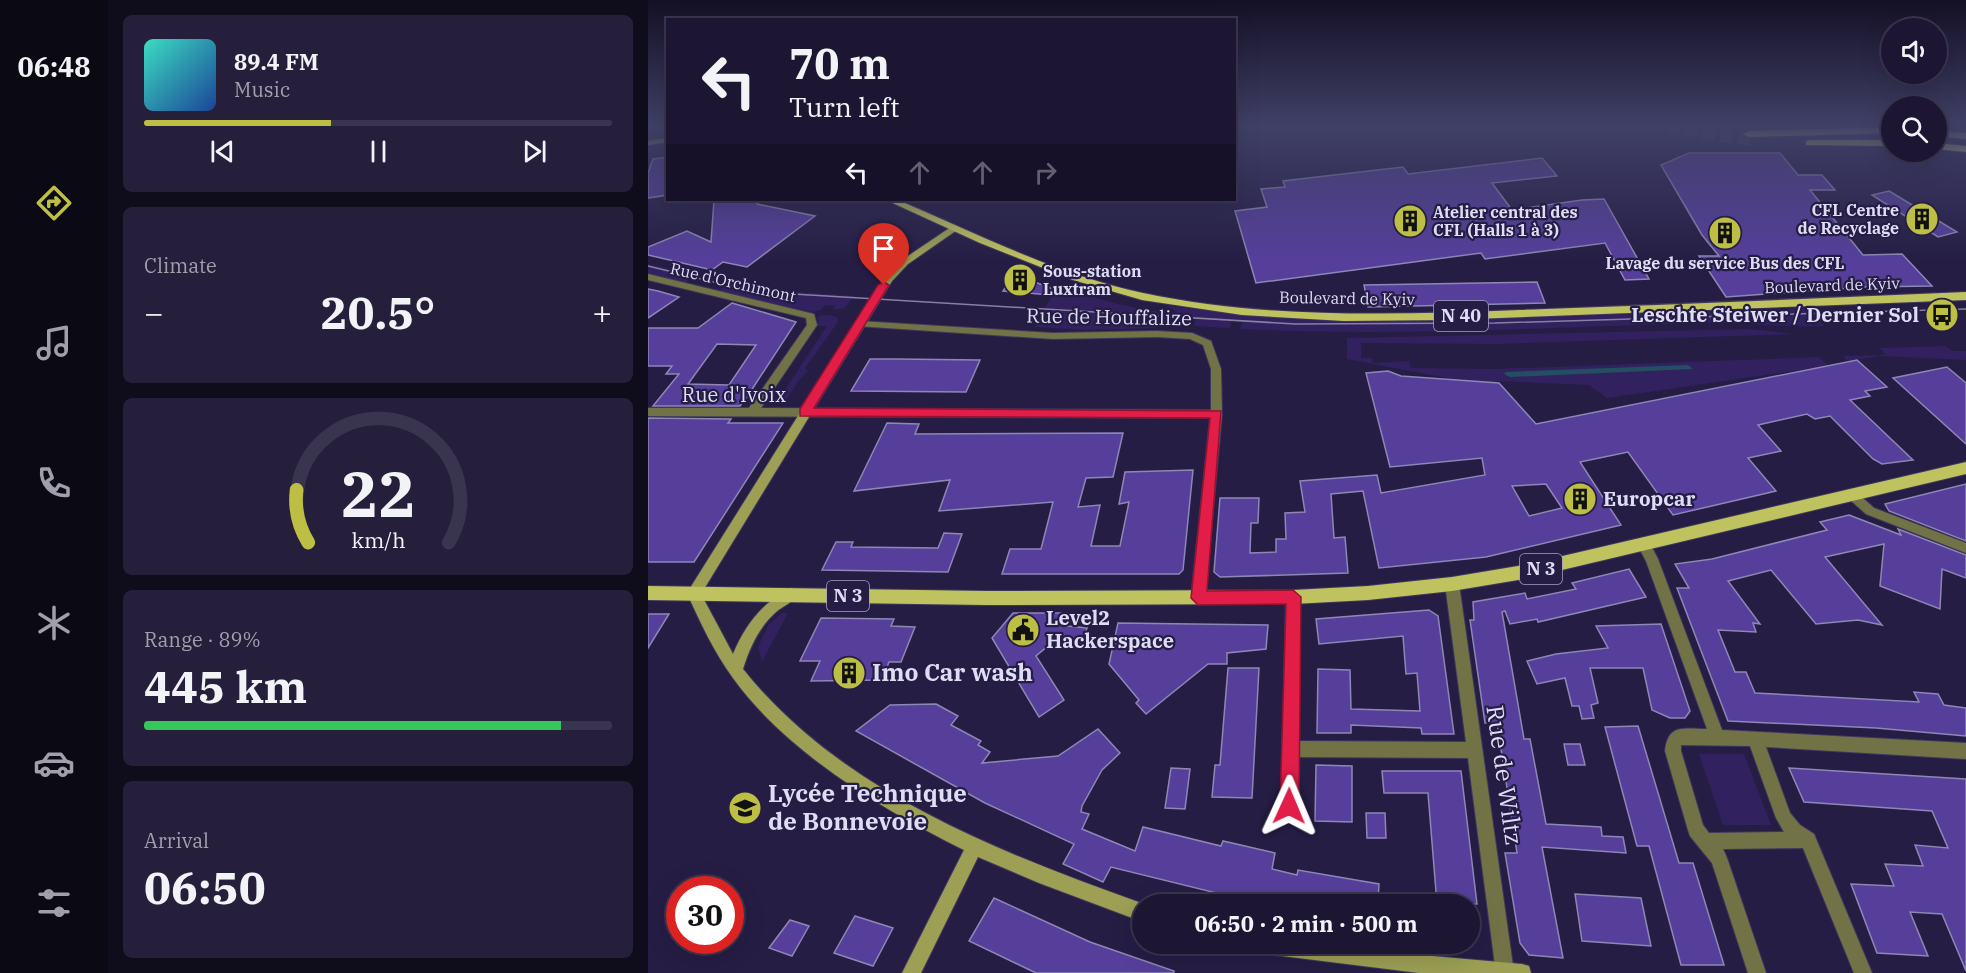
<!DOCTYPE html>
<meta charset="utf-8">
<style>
body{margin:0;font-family:"IBM Plex Serif",serif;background:#251f3b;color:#f1f3f6;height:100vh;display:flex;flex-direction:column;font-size:22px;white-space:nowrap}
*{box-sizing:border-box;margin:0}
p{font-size:20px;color:#a09fac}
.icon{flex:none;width:33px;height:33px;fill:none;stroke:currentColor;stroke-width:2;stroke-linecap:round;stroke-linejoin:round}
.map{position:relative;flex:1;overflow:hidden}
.side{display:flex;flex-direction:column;gap:15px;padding:15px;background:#0f0c1c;width:540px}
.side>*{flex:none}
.guide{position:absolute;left:18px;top:18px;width:570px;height:183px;border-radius:0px;box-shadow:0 6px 24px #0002,0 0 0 2px #3a354e;background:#1c1633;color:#f1f3f6;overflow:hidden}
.tools{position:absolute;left:1233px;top:18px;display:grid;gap:12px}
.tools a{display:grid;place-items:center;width:66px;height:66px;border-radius:50%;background:#1c1633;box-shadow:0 6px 24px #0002,0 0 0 2px #3a354e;font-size:30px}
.speed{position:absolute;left:18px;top:876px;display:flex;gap:12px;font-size:30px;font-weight:700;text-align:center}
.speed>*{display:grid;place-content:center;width:78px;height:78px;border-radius:50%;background:#1c1633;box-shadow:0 6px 24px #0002,0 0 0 2px #3a354e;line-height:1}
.speed .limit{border:9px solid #d22;background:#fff;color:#111}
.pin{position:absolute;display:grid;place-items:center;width:51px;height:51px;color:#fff;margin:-62px -26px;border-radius:50% 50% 50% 0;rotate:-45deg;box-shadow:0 0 6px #0007}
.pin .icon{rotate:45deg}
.me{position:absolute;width:66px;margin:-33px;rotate:1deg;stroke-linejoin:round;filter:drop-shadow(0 0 4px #0008)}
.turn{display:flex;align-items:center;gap:21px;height:126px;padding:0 24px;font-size:27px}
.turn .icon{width:78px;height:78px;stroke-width:2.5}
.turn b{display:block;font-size:42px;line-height:51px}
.lanes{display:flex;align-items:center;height:57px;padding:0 24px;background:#0003;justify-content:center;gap:30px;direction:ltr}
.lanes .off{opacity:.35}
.big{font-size:45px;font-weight:700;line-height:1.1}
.side .tile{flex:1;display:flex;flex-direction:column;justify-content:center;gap:9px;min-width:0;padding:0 21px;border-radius:9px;background:#251f3b}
.side .dial{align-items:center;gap:0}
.dial svg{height:156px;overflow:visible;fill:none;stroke:#3a354e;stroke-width:7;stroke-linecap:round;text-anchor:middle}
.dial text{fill:#f1f3f6;stroke:none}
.song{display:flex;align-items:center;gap:18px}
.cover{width:72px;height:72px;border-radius:9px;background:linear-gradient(135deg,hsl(170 70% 55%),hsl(220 70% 35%))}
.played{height:6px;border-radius:3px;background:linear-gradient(90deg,#bcbf44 40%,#3a354e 40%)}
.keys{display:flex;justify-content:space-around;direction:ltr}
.heat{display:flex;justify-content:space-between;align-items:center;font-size:33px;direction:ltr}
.charge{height:9px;border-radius:4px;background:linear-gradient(90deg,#34c759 89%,#3a354e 0)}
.trip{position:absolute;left:484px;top:894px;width:348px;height:60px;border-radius:30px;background:#1c1633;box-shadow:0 6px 24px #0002,0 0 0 2px #3a354e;font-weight:700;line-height:60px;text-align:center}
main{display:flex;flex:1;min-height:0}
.tab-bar{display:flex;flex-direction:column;width:108px;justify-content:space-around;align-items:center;background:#0b0914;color:#a09fac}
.tab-bar .icon{width:42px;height:42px}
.tab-bar .on{color:#bcbf44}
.tab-bar b{font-size:27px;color:#f1f3f6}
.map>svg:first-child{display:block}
.green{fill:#31215e}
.water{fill:#244f63}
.building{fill:#553f9b;stroke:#8d87b6;stroke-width:1.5;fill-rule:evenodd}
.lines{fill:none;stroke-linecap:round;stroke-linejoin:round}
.highway-tunnel{stroke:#413a5f;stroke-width:12;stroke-dasharray:12 6;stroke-linecap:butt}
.street-casing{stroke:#3f385d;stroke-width:2}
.secondary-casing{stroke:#3f385d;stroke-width:2}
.primary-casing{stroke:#3f385d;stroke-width:2}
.highway-casing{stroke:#3f385d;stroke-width:2}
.street{fill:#717346;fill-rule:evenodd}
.secondary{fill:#9c9f54;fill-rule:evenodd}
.primary{fill:#bec25f;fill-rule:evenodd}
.highway{fill:#dde167;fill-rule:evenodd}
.tram{stroke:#8681a1;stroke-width:1.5}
.route{fill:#e11d48;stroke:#92132f;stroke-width:1.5}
.labels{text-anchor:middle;stroke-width:4.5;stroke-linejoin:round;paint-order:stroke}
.far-poi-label{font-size:16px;font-weight:bold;fill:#dfdcf6;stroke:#251d44;text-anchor:start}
.far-street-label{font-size:16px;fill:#dfdcf6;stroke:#251d44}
.shield{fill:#251d44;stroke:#a7a3c1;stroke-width:1.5}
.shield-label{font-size:18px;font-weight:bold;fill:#dfdcf6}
.poi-label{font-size:20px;font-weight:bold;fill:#dfdcf6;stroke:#251d44;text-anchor:start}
.street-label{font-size:20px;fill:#dfdcf6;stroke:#251d44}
.near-poi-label{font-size:24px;font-weight:bold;fill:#dfdcf6;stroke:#251d44;text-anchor:start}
.near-street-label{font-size:24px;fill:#dfdcf6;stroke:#251d44}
</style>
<main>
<nav class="tab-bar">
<b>06:48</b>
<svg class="icon on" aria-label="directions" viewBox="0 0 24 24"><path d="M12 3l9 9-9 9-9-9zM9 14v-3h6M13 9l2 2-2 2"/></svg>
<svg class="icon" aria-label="music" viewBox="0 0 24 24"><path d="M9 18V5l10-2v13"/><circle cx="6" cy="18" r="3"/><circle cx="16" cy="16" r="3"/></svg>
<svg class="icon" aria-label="phone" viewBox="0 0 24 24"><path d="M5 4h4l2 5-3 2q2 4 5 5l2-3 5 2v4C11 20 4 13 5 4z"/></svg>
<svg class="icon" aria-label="climate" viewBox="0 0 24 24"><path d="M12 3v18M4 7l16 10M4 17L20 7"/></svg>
<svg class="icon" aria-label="car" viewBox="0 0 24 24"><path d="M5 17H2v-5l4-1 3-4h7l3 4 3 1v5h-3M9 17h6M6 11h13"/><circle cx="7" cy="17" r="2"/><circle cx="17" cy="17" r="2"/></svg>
<svg class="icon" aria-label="filters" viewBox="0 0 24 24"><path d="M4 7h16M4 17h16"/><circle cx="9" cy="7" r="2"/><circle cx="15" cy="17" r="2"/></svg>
</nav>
<section class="side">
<div class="tile">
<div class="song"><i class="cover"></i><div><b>89.4 FM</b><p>Music</p></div></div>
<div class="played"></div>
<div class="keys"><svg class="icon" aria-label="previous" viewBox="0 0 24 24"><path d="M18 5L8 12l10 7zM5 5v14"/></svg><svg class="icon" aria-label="pause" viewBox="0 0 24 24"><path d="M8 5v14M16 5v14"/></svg><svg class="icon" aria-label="next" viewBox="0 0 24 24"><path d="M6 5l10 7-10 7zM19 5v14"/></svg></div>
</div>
<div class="tile"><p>Climate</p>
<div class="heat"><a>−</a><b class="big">20.5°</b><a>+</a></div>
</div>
<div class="tile dial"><svg viewBox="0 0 100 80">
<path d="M14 69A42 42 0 1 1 86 69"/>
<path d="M14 69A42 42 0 0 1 8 42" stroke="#bcbf44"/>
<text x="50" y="56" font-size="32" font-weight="700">22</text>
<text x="50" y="72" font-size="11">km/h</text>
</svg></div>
<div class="tile"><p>Range · 89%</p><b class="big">445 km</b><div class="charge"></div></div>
<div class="tile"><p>Arrival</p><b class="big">06:50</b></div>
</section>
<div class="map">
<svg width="1318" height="973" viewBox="0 0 1318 973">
<rect width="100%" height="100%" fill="#251d44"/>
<!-- green -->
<g class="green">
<path d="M0,264l48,11 -11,8 -37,-9z"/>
<path d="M80,283l41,7 86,6 -12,13h-11l3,-3 -10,-1 -4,5 -9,2 -94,-21z"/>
<path d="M400,284l69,20 44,8 1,2 -8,14 -67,2 -52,-3 17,-32 -17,-1z"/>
<path d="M518,306l115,12 83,2 119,-1 328,-11 13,18c-39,2 -78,-4 -118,-3 -155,4 -310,14 -466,6l2,-9 -10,-1 -2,9 -36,-2 2,-9 -10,-1 -3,9 -9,-15z"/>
<path d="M180,315l9,2 1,5 -33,46 3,3 -9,9 -15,23 -12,1 1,-5h6l48,-73h-11l3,-5 -2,-5z"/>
<path d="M1103,329l45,5 -299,10 -136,-1v15h11l1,5 36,-2 2,7 84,1 324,-12 10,9 -222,32 -18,-13 -94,-4 1,2 -44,-4 -105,-20v-21z"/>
<path d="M1298,346l6,5h14v9l-85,-4 -33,5 -5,-5 42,-1 -5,-7z"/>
<path d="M134,613h6l-26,49 -4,-15 10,-22z"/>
<path d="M1051,754h45l27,71h-48z"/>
</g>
<!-- water -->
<path class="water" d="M1040,365l5,4 -183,8 -6,-3 2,-2z"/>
<!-- building -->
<g class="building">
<path d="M1041,153h91l18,22h24l13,15h-25l53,65 39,-1 30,32 -67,1 -139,10 -27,-41h20l-17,-21 -41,-70z"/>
<path d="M20,157v38l-20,3v-25l5,-14z"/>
<path d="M894,158l15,18 -65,7 20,27 70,-10 22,-1 45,80 -24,1 -20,-37 -120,16 -4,-6 -225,30 -21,-72 32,-4 -6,-18 24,-2 -2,-6 120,-14 5,7z"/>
<path d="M1241,191l68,41 -19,5 -66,-42z"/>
<path d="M66,200h43v4l58,12 -68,51 -24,-5 -11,8 -64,-15v-8l39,-16 24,11z"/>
<path d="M366,274l47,18v4l-58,-5z"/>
<path d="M889,282l8,21 -177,4 -4,-22z"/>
<path d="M0,289l10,2 21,6 -31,21z"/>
<path d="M84,303l64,19 -49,75 -7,9h-87l26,-32h-13l6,-8h-24v-38h50zM69,344l39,1 -27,40 -41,-1z"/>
<path d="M222,359h26l84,1 -14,32 -115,-1z"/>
<path d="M1209,360l30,27 -22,4 5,5 -20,4 63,60 -31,4 -9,-5 -43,-43 -15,3 -8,-5 -49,11 23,26 -33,7 28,33 -103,24 -45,-63 -48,10 41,63 -135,32 -107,11 -16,-77 -32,3 3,44 11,-1 3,36 -128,4 -6,-5 6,-74h39l-1,25h-7l-1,30 26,-1v-13h10l-1,-26 20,-1 -5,-31 77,-6 4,18 104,-18 -3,-17 -92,9 -24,-94 22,-2 13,5 98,7 37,41zM898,484l16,24 -33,8 -17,-30z"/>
<path d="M1299,367l19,16v61l-73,-66z"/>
<path d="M0,418l83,1 -3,4h55l-89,139h-46z"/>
<path d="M239,423l32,1 -4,10 208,-1 -10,44 -27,1 -8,29 22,-2 -9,41h29l9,-44 -10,2 6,-32 68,-2 -10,100 -4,4h-177l8,-25h31l12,-47 -114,9 11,-31 -96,11z"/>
<path d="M1318,484v57l-77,-30 -4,-7z"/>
<path d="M1201,515l52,20 -3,-6 68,26v23l-24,-9 -2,40 -60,-23 4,-42 -59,13 57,68 -24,-5 -42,4 -45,-54 -43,11 32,43 -7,-1 3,9 -38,-2 17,42h11l9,21 164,9 -5,-10 24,2 6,11 22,3v28l-90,-8 -148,-7 -51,-133h12l-14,-24 37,-5 115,-29 -7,-8z"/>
<path d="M296,533l18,1 -14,38 -126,-2 14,-28h17l-2,5 87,1z"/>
<path d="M981,569l17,28 -108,25 -1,-3 -27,5 -5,-13 -3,1 22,127h6l16,85 55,3 1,9 21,1 3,16 -84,-6 21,111 -34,-3 -9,-12 -15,-90h12l-20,-130h-12l-15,-103h4l-1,-18 52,-9 2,6 49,-10 -4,-6z"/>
<path d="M781,610l9,6 16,118h-32l-1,-6 -70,-3v8h-34l1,-64 32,1 1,39 69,2 -3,-38 -11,1 -3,-38 -84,8 -3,-25z"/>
<path d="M365,613h50l-5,12 29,3 -6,17 -27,-4 -18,15 28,44 -25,17 -47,-79z"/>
<path d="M0,614h21l-21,34z"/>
<path d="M173,618l73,1 -3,7 24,1 -14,35h-12l-7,18 -71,1 9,-20h-20z"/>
<path d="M470,623l150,2 -2,24 -39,4v11h-19l-62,50 -10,-11 3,-3 -30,-36z"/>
<path d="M1013,624l29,87 -5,7h-15l-18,-8 -9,-42h-53l8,35 -7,2 3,13 -12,1 -3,-13h-7l-7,-28 -28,6 -10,-23 29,-7 52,-6 -12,-22z"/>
<path d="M580,668h31l-7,130 -40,-1 3,-32h5z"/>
<path d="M288,704l22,12 -7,9 30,16 -3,4 12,7 -8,11 76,-7 40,-27 22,24 -18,17 -20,36 -1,6 8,2 -7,15 53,22 8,-24 78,19 2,-5 52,12 -3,16 25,6 1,-5 81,14 -1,20h-85l1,-5 -27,-6 -3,11h-3l-150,-37 -8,15 -40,-18 11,-20 -89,-41 -129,-72 34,-26z"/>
<path d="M990,726l41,137h14l31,102h-43l-32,-119h-12l-32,-119z"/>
<path d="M916,744h16l5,21h-17z"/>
<path d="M668,765l36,1v56l-37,-1z"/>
<path d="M523,768l19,1 -5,40 -20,-1z"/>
<path d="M1141,768l177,11v192l-24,-57 -32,-2 18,44 -51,-3 -26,-69 43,2 -9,-22 38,2 -8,-21 33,3 -16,-37 -128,-9z"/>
<path d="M734,771h79l16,133h-40l-9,-111h-44z"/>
<path d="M718,813h19l1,25h-19z"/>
<path d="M927,894l66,4 10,48 -69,-5z"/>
<path d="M346,898l96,44 84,29v2h-138l-67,-32z"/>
<path d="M207,916l38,12 -20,38 -39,-13z"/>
<path d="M142,920l19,6 -17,30 -23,-8z"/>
</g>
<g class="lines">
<!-- highway-tunnel -->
<path class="highway-tunnel" d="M1001,125l102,15"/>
<!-- street casing -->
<g class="street-casing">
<g id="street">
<path d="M0,274l166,40 3,11 -56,83 450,2v-41l-8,-24 -13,-6 -33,-2 -104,2 -197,-13v-4l3,-1 194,12 104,-2 35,2 19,8 10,28 1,45 -17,184 -2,4 -5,2 -5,-2 -2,-4 19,-180 -562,-2v-8h101l58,-83 -1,-7 -158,-38z"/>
<path d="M1204,490l4,2 18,16 92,35v10l-100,-39 -18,-16 -2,-3 2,-3z"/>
<path d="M995,539l5,1 10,19 64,171 244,13v16l-200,-12 24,66 10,12 14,9 58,139h-18l-51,-125 -80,1 4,9 39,115h-18l-36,-110 -22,-27 -2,-6 -23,-79c3,-28 19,-22 42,-22l-61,-168 -9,-17 1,-4zM1033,745l69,1 26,72 8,14 -75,1 -6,-8 -22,-74z"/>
<path d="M804,578l5,2 2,4 55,389h-18l-28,-215 -170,-1 -1,49 -2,6 -6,2 -6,-2 -2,-6 5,-209 2,-4 5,-2 5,2 2,4 -2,144 168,1 -21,-158 2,-4z"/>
</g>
</g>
<!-- secondary casing -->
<g class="secondary-casing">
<g id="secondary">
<path d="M20,138v4l-20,3v-4z"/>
<path d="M306,225l3,1v4l-49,34 -16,17 -191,313 32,60c12,-28 27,-48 53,-64l5,-2 5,2 2,4c-4,8 -15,12 -22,18 -17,15 -26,35 -33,57 98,123 258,184 401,235l-1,18 -104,-39 -61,-26 -57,116h-19l62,-123c-81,-40 -178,-98 -231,-172 -19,-26 -33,-56 -46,-85l198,-316 17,-17z"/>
<path d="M601,944h74l64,8 135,12 7,2 2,7h-112l-161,-20 -6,-3z"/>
</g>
</g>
<!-- primary casing -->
<g class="primary-casing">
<g id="primary">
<path d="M238,200h12c80,34 160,75 245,93 132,28 269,21 403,16 140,-5 280,-11 420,-17v8l-519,20 -103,1 -102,-6 -100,-15 -69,-20 -93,-37z"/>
<path d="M1318,462v12l-442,105 -72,12 -84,9 -75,4 -307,1 -338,-5v-14l338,5 307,-1 75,-4 84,-9 72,-12z"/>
</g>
</g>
<!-- highway casing -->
<g class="highway-casing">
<g id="highway">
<path d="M1244,127v6l-144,4 -5,-3 5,-3z"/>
<path d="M1288,130l30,3v6l-30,-3z"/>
<path d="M1162,140h82v6l-86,-1v-4z"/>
<path d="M1288,143l30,3v6l-30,-3z"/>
</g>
</g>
<!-- street -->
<use href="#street" class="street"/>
<!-- secondary -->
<use href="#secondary" class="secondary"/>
<!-- primary -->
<use href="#primary" class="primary"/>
<!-- highway -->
<use href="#highway" class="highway"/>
<!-- tram -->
<path class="tram" d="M0,266l78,19 67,9 502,30 200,-1 471,-14"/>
</g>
<!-- sky -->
<linearGradient id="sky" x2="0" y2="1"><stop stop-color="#141025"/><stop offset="0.48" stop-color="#404067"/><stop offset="1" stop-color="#404067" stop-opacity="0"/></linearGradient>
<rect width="1318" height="261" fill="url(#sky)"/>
<!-- route -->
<path class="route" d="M236,282l5,3 -75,123 407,3 -14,180 86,-1 8,7 -2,209 -3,6 -7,3 -6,-3 -3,-6 6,-202 -88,1 -7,-7 19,-180 -410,-2v-7l78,-124z"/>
<!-- icons -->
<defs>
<g id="building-disc" transform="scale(1.725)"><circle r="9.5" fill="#bcbf44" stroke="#251d44"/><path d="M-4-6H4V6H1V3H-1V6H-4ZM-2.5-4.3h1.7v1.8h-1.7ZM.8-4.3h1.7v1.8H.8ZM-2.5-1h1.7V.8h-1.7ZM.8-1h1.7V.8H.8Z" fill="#111"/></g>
<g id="bus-disc" transform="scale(1.725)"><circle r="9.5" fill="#bcbf44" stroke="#251d44"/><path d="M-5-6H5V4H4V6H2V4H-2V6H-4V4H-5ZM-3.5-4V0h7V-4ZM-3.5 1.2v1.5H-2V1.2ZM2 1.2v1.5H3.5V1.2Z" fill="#111"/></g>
<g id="civic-disc" transform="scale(1.725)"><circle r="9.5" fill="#bcbf44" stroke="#251d44"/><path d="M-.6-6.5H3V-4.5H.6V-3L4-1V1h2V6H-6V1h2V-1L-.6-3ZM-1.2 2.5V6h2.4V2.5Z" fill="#111"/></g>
<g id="school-disc" transform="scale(1.725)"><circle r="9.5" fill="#bcbf44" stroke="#251d44"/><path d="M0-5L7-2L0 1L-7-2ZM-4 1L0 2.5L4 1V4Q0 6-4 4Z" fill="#111"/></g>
</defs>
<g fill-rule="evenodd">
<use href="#building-disc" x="1274" y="219"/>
<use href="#building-disc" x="762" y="221"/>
<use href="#building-disc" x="1077" y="233"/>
<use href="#building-disc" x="372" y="280"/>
<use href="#bus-disc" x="1294" y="315"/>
<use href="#building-disc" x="932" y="499"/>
<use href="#civic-disc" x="375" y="630"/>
<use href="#building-disc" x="201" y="673"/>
<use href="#school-disc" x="97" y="808"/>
</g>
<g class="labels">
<!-- far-poi labels -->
<g class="far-poi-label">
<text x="1251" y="216" text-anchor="end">CFL Centre<tspan x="1251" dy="18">de Recyclage</tspan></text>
<text x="785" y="218">Atelier central des<tspan x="785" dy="18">CFL (Halls 1 à 3)</tspan></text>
<text x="1077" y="269" text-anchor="middle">Lavage du service Bus des CFL</text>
<text x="395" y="277">Sous-station<tspan x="395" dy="18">Luxtram</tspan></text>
</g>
<!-- far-street labels -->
<g class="far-street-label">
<text transform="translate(85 282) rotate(13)" y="6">Rue d'Orchimont</text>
<text transform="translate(1184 285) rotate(-2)" y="6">Boulevard de Kyiv</text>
<text transform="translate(699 298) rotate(1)" y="6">Boulevard de Kyiv</text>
</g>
<!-- shield labels -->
<g class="shield">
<rect x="786" y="301" width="54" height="30" rx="4.5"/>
<rect x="872" y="554" width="42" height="30" rx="4.5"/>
<rect x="179" y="581" width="42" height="30" rx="4.5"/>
</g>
<g class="shield-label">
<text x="813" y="322">N 40</text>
<text x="893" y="575">N 3</text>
<text x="200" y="602">N 3</text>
</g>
<!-- poi labels -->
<g class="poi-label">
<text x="1271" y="322" text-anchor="end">Leschte Steiwer / Dernier Sol</text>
<text x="955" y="506">Europcar</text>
<text x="398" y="625">Level2<tspan x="398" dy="23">Hackerspace</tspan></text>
</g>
<!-- street labels -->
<g class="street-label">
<text transform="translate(461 317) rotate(1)" y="7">Rue de Houffalize</text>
<text x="86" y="402">Rue d'Ivoix</text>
</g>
<!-- near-poi labels -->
<g class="near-poi-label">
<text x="224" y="681">Imo Car wash</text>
<text x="120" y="802">Lycée Technique<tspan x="120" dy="28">de Bonnevoie</tspan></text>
</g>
<!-- near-street labels -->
<g class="near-street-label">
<text transform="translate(856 775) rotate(82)" y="8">Rue de Wiltz</text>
</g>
</g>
</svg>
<div class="tools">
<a><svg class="icon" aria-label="sound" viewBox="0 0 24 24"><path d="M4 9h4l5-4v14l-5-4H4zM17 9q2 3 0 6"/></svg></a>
<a><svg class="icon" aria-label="search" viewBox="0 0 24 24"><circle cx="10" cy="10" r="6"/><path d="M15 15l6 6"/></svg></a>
</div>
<div class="speed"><div class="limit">30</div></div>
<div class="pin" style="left:236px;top:285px;background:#d93025"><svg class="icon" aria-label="arrive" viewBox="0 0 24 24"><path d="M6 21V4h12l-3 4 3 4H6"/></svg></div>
<svg class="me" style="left:641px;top:806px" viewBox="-20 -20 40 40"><path d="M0-17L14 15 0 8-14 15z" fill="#e11d48" stroke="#fff" stroke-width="4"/></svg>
<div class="trip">06:50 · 2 min · 500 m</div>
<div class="guide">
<div class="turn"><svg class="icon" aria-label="left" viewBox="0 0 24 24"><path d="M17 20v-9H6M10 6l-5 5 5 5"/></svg><div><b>70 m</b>Turn left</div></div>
<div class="lanes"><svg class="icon" aria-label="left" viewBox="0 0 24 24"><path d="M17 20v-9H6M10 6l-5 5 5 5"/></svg><svg class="icon off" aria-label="ahead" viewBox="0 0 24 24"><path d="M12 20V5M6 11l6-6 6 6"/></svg><svg class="icon off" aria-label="ahead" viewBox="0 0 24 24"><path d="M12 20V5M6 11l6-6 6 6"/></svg><svg class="icon off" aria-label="right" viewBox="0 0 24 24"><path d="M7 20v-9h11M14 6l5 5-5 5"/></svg></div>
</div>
</div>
</main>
